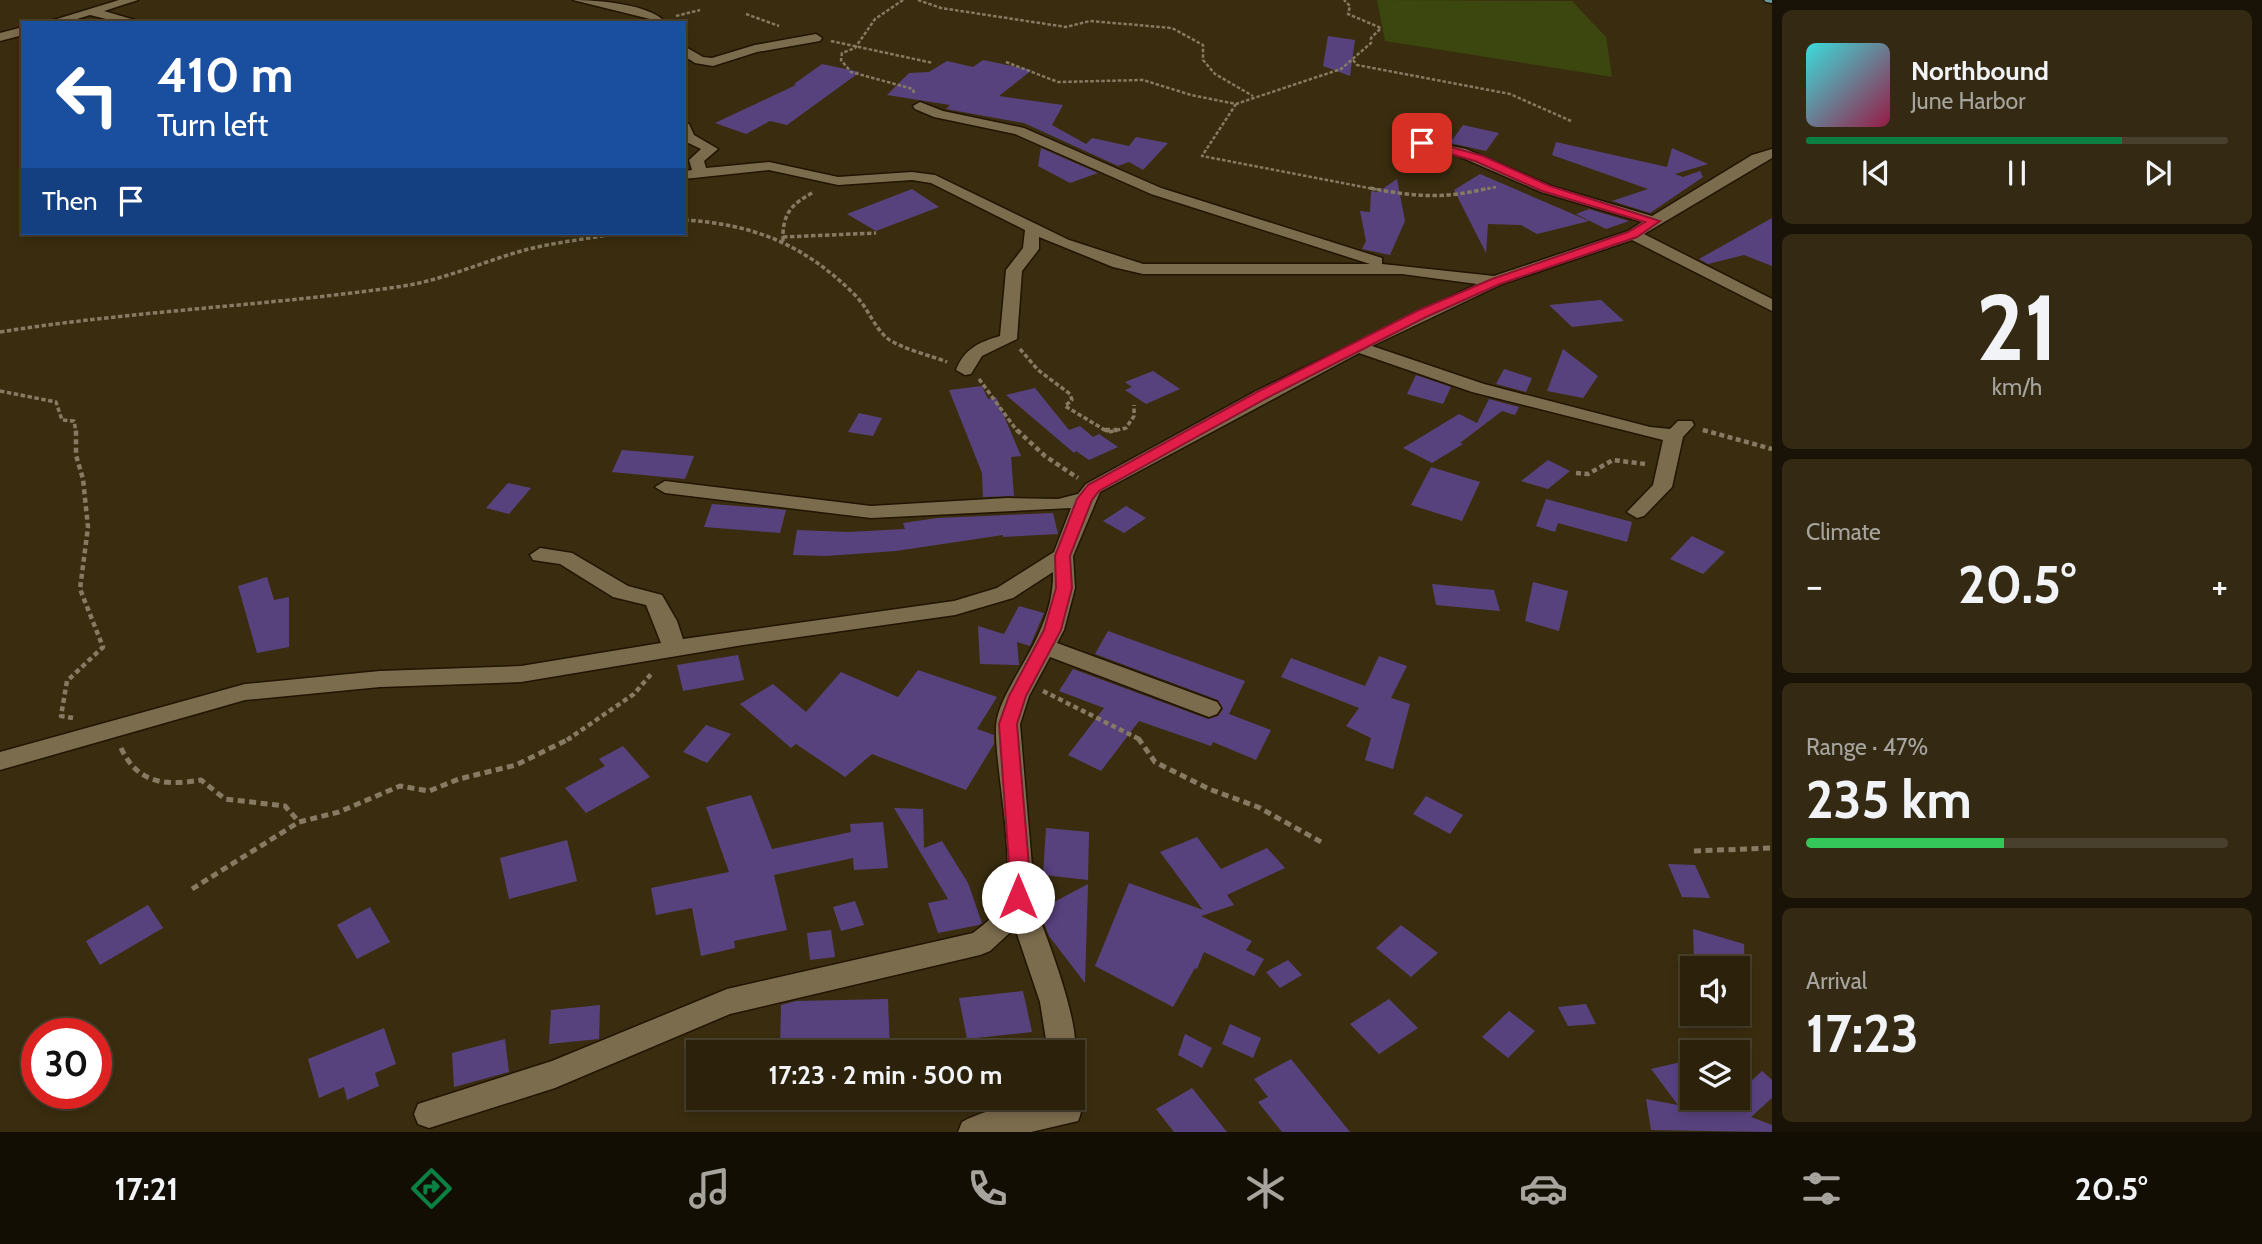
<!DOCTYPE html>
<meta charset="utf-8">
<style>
body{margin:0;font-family:Cabin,sans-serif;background:#342a14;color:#f1f3f6;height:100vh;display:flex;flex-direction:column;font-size:26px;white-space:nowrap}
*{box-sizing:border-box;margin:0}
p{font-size:23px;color:#a6a49d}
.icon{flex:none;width:38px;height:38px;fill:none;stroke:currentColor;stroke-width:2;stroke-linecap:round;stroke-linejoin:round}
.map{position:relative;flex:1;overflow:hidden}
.side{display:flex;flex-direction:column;gap:10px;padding:10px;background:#181306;width:490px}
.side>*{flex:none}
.top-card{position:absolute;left:21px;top:21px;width:665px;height:214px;border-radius:0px;box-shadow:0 4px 10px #0003,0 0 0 2px #483f2c;background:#1a4fa0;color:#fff;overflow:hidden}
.controls{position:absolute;left:1680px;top:956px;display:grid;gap:14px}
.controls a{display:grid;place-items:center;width:70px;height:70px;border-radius:0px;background:#2c220b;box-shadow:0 4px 10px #0003,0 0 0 2px #483f2c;font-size:35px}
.speed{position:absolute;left:21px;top:1018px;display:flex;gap:14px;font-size:35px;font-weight:700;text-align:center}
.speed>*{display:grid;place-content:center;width:91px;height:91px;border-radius:50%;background:#2c220b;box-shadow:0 4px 10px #0003,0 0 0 2px #483f2c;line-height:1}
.speed .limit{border:10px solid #d22;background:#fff;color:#111}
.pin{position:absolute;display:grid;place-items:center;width:60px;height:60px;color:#fff;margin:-30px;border-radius:14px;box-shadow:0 4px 10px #0006}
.me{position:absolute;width:77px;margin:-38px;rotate:0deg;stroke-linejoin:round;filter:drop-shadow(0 0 5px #0008)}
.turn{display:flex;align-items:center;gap:24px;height:147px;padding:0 21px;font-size:32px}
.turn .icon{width:91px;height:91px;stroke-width:2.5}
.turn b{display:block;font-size:49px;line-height:60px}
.then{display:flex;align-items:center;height:66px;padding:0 21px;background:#0003;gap:14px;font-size:26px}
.big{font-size:52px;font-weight:800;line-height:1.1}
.side .tile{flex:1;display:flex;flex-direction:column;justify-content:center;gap:10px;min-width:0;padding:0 24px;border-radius:10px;background:#342a14}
.side .dial{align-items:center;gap:0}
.dial b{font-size:91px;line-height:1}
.song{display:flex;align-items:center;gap:21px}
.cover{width:84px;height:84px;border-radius:10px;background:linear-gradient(135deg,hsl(180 70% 55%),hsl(340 70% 35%))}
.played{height:7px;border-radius:4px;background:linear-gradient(90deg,#0b8043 75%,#483f2c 75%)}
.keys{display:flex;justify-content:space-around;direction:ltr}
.heat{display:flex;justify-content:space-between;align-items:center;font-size:38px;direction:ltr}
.charge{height:10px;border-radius:5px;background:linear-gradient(90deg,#34c759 47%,#483f2c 0)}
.trip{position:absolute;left:686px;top:1040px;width:399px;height:70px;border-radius:0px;background:#2c220b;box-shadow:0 4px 10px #0003,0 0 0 2px #483f2c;font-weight:800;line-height:70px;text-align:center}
.tabs{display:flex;height:112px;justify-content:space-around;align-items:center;background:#120e04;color:#a6a49d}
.tabs .icon{width:49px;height:49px}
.tabs .selected{color:#0b8043}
.tabs b{font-size:32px;color:#f1f3f6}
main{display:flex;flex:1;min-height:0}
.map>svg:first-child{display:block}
.green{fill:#3b470e}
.building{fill:#58427e}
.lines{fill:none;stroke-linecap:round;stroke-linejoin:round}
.street-casing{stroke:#211400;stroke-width:3}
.primary-casing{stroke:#211400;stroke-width:3}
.path-far3{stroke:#867b62;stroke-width:2.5;stroke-dasharray:3.5 2;stroke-linecap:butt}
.path-far2{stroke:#867b62;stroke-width:3.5;stroke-dasharray:4.5 2.5;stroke-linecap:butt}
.path-far1{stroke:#867b62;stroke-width:4.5;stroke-dasharray:5 3.5;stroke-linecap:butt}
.path{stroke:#867b62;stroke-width:5;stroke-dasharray:7 4.5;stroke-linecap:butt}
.street{fill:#7c6c4e;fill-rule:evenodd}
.primary{fill:#679aa2;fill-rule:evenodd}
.route{fill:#e11d48;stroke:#92132f;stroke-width:2}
</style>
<main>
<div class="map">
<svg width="1772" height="1132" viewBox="0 0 1772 1132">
<rect width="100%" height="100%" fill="#3a2d0f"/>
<!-- green -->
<path class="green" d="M1377,0l195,1 34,36 6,40 -227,-36z"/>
<!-- building -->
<g class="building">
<path d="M1328,36l27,4 -5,36 -27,-10z"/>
<path d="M983,60l49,10 -33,26 64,9 -11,20 34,19 6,-6 37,8 7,-9 32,6 -25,27 -14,-8 -11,4 -94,-43 -78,-14 4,-4 -63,-10 22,-22 20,-1 18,-11 26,6z"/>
<path d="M822,64l38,8 -73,53 -17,-4 -24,13 -31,-11 81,-38 -2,-1z"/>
<path d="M1463,125l36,8 -13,18 -36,-8z"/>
<path d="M1556,142l111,25 5,-19 36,16 -33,10 8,3 17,-6 3,6 -53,36 -38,-12 36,-12 -96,-34z"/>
<path d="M1041,148l57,25 -28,10 -32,-17z"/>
<path d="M1480,174l109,47 -52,13 -16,-9 -33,-1 -2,29 -32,-63z"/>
<path d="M1397,179l8,42 -15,34 -28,-6 4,-8 -6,-30 10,1 1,-21 7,1z"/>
<path d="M912,189l27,18 -63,24 -29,-17z"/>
<path d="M1589,209l40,12 -23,8 -30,-15z"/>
<path d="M1772,218v48l-28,-11 -36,9 -9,-5z"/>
<path d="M1601,300l23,21 -52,6 -23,-22z"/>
<path d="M1563,349l35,27 -15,22 -36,-7z"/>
<path d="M1504,369l28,9 -6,14 -30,-8z"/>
<path d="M1153,371l27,18 -34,15 -21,-14 7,-3 -7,-5z"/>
<path d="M1416,375l35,12 -8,17 -36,-10z"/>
<path d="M982,386l6,13 8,-2 25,59 -10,1 3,39 -31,1 -1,-24 -33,-83z"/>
<path d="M1035,388l34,42 11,-4 13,11 6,-3 19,13 -29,13 -13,-9 -2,2 -68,-58z"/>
<path d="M1489,399l30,8 -4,8 -13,-4 -42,32 3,1 -31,19 -29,-15 56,-34 18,9z"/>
<path d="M859,413l23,5 -9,18 -25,-4z"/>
<path d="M622,450l72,6 -9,23 -73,-7z"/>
<path d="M1548,460l22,11 -22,18 -27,-8z"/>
<path d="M1431,467l49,15 -18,39 -51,-16z"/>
<path d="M508,483l23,5 -22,26 -23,-6z"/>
<path d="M1546,499l86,23 -5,20 -69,-19 -3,9 -19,-6z"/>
<path d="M712,504l53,4 21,2 -6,23 -76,-6z"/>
<path d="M1126,506l20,12 -22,15 -21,-12z"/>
<path d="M1053,513l5,21 -55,3v-2l-107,16 -70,5 -33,-1 4,-25 51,2 57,-3 -2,-6 34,-5z"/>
<path d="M1692,536l33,16 -22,22 -33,-15z"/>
<path d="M267,577l7,23 15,-3v50l-32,6 -19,-67z"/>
<path d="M1533,582l35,9 -9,40 -34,-10z"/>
<path d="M1432,584l62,6 6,21 -64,-6z"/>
<path d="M1019,606l25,7 -14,33 -13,-4 2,23 -39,-1 -2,-38 26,8z"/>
<path d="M1108,631l137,50 -16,33 42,16 -15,30 -43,-18 -2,4 -72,-25 -38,50 -33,-16 36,-47 -45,-17 14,-22 135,50 10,-3 5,-7 -5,-9 -123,-46z"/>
<path d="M738,655l6,25 -61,11 -6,-26z"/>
<path d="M1379,656l28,10 -16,32 19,6 -17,65 -28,-9 6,-22 -25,-12 13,-18 -78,-31 10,-19 74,28z"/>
<path d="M918,670l79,27 -20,32 17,6v9l-28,46 -94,-36 -27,23 -49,-33 -5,4 -51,-44 33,-20 33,28 35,-40 57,25z"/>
<path d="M706,725l25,9 -24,29 -24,-11z"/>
<path d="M623,746l27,31 -64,36 -21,-25 40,-22 -6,-7z"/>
<path d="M751,795l21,54 79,-17 -1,-8 33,-2 5,46 -34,2 -1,-12 -79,17 13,55 -53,11 1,7 -34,8 -9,-48 -36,7 -5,-27 78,-16 -23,-65z"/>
<path d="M1426,796l37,19 -13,19 -37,-20z"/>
<path d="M894,808l29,1 1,39 18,-7 26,42 14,40 -3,2 -41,8 -10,-30 20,-4z"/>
<path d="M1046,828l43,4 -1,48 -45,-5z"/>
<path d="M1197,837l24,32 46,-21 18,20 -58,27 7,10 -33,11 51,25 -6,9 18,9 -10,17 -50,-24 -7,17 -2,-1 -22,39 -78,-41 34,-83 74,27 -43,-58z"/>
<path d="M567,840l10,41 -68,18 -9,-41z"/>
<path d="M1668,864l27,1 15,33 -28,-1z"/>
<path d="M1088,884l-3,99 -36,-47 -10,-26z"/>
<path d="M855,901l9,24 -23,6 -8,-24z"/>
<path d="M148,905l15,23 -63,37 -14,-24z"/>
<path d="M370,907l20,35 -33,17 -20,-34z"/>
<path d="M1401,925l37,28 -27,24 -35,-29z"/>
<path d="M1693,929l51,15 1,31 -7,-3v-4h-16l-28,-9z"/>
<path d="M831,930l4,27 -25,3 -3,-27z"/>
<path d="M1288,960l14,15 -22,13 -14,-16z"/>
<path d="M1023,991l9,41 -65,7 -8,-41z"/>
<path d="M888,999l2,53h-110l1,-47 15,-4z"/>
<path d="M1389,999l29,29 -39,26 -29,-30z"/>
<path d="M1586,1004l10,20 -28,2 -10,-19z"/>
<path d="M600,1005l-1,34 -50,5 2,-34z"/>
<path d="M1509,1011l26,20 -27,27 -26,-21z"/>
<path d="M1230,1024l31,14 -8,20 -31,-14z"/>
<path d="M384,1028l12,36 -21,9 4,13 -32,14 -3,-13 -25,11 -11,-39z"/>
<path d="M1185,1034l27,14 -10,20 -24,-13z"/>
<path d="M505,1039l4,33 -55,15 -2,-34z"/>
<path d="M1291,1059l59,73h-68l-24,-30 10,-5 -14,-18z"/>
<path d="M1685,1061l7,9v27h46v-4l24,-22 10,9v18l-21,19 21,8v7l-121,-2 -5,-31 32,6 -27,-36z"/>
<path d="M1192,1088l35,44h-53l-18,-23z"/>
</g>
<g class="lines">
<!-- street casing -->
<g class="street-casing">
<g id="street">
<path d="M119,0h19l-34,11 41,12h-23l-32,-8 -26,8h-20z"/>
<path d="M573,0c24,0 78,4 93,23h-13l-3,-4z"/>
<path d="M23,27v8l-23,6v-8z"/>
<path d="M816,34l6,4 -2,3 -63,11 -44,14 -18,-3 -11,-7v-10l19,11 9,1 43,-13z"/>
<path d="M920,102l23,9 81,17 137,60 221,70v6l112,12 134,-45 14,-9 -101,-30 -85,-37 -59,-14v-6l69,14 85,37 101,30 100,-61 20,-6v9l-128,76 128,65v12l-140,-71 -130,44 -130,62 112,38 166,43 20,2 8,-8h14l2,4 -11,12 -11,50 -28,29 -7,2 -10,-6 26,-27 10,-45 -191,-48 -113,-39 -259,139 -27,64 2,32 -11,42 -7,13 160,59 4,6 -4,6 -8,3 -159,-60 -21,39 -9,28 13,154 -3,17c13,31 56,139 43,166v-9h-25l-8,-50 -25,-74 -25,23 -10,4 -250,59 -175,74 -126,40 -11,-4 -4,-10 4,-10 134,-43 175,-72 246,-56c9,-7 20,-15 27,-26 20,-34 -6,-138 -4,-181 1,-17 12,-35 20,-50 19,-33 38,-65 37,-104l-40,26 -58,17 -212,30 -222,37 -141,5 -135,13 -245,70v-18l245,-68 135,-13 141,-5 140,-23 -15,-38 -33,-8 -53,-33 -27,-4 -3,-5 10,-7 32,5 56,33 34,9 15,26 6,18 271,-38 43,-13 57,-36 17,-44 -200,10 -206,-25 -10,-6 10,-6 206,25 136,-8 51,1 20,-5 8,-10 170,-93 221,-107 -75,-10h-259l-30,-7 -74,-30v12l-17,22 -5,68 -35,17 -11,18 -6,1 -9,-5c8,-21 23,-28 44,-34l6,-66 17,-22 2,-18 -94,-47 -19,-3 -74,5 -69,-15 -85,9v-8l8,-1 -3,-10 12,-11 -17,-8v-18l5,1 5,11 24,14 -14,12 2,7 63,-6 69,15 74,-5 23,3 134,65 74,24h227l-219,-70 -136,-60 -81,-17 -19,-8 -2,-3z"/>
<path d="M1073,1085l5,2c5,13 5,22 0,34l-47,11h-73l4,-10c27,-15 82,-25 111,-25z"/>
</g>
</g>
<!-- primary casing -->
<g class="primary-casing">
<path id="primary" d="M1764,0h8v3l-6,-1z"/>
</g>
<!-- path-far3 -->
<g class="path-far3">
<path d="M903,0l-28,19 -20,29 -13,5 -1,7 10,12 62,17 1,4"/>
<path d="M918,0l23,8 125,19 24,-6 82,7 31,17v15l12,14 38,22"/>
<path d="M746,14l33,12"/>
<path d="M676,16l24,-6"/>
<path d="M831,41l102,22"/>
<path d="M1353,60l4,5 153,29 61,27"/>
<path d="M1006,62l52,20 85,-2 48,15 45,9 105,-35 30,-26v-5l10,-10 -33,-14 2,-8 -6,-6"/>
<path d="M1236,104l-34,52 177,34"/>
<path d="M1482,190l14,-3"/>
</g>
<!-- path-far2 -->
<g class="path-far2">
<path d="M1370,188c44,9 75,11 119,0"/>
<path d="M684,220c70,4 121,25 171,75 13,13 19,32 32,43 12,10 45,18 60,24"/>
<path d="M783,237l93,-4"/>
<path d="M783,241c-1,-27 8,-37 31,-49"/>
<path d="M0,332c131,-21 265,-26 397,-45 45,-6 84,-25 128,-37 30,-8 63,-11 94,-17"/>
<path d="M1020,349l18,21 32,24 2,6 -7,6 43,26"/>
<path d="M979,379l39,53"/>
<path d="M0,391l56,11 6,18 12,1 2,11"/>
<path d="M1703,430l6,2"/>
<path d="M1109,432l17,-4 8,-12v-11"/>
</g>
<!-- path-far1 -->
<g class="path-far1">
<path d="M1017,430l28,26 33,22"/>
<path d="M1105,430h12"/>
<path d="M1703,430l69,19"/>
<path d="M1576,473l12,1 25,-14 32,4"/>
<path d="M1043,691l98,49"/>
<path d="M73,718l-12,-2 6,-35 36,-34 -23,-58 8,-62 -5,-48 -7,-24v-25"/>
<path d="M567,740l67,-46 18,-21"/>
</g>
<!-- path -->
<g class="path">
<path d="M1138,738l17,24 54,27 49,18 65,36"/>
<path d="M121,748c17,36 44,38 80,32l24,19 60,7 14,16 40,-10 61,-26 29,5 30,-12 57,-14 55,-27"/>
<path d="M1694,851l78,-3"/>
<path d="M192,889l107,-67"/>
</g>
<!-- street -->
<use href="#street" class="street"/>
<!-- primary -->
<use href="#primary" class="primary"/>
</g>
<!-- route -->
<path class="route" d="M1422,139l61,17 67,30 110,35 -23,16 -137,47 -74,33 -159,81 -168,93 -7,9 -22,56 2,32 -11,42 -35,66 -9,28 13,154 -5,25h-14l-3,-6 2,-19 -11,-154 10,-28 35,-66 12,-42 -1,-32 22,-57 11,-14 169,-93 160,-81 75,-32 136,-47 17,-10 -103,-31 -67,-30 -57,-16v-5z"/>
</svg>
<div class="controls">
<a><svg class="icon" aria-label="sound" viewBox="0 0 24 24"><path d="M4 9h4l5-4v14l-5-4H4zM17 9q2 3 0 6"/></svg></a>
<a><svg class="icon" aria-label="layers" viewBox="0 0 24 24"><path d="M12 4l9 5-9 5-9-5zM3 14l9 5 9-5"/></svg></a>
</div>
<div class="speed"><div class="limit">30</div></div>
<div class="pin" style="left:1422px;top:143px;background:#d93025"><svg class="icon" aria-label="arrive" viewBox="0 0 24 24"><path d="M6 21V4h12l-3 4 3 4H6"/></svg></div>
<svg class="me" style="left:1018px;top:897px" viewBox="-20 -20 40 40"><circle r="19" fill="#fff"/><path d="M0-13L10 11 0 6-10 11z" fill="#e11d48"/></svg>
<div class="trip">17:23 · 2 min · 500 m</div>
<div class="top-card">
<div class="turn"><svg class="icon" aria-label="left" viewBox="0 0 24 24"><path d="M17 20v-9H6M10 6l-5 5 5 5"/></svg><div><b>410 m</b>Turn left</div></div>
<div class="then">Then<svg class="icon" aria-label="arrive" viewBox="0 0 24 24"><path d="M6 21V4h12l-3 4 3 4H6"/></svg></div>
</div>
</div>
<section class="side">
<div class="tile">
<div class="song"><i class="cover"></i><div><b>Northbound</b><p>June Harbor</p></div></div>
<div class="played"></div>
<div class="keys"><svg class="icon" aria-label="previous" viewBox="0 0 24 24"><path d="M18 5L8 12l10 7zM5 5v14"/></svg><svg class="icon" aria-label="pause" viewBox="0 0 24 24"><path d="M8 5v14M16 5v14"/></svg><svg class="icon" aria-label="next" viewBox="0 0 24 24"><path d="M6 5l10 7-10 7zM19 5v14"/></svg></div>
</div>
<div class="tile dial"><b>21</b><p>km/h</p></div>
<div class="tile"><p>Climate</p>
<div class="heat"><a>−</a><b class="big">20.5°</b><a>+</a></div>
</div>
<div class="tile"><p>Range · 47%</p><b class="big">235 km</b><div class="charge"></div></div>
<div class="tile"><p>Arrival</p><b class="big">17:23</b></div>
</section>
</main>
<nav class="tabs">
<b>17:21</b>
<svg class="icon selected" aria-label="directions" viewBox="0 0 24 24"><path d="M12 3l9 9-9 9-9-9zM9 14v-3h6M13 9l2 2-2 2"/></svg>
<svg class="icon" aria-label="music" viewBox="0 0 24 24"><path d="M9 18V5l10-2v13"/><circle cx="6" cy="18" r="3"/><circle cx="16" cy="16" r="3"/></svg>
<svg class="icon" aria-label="phone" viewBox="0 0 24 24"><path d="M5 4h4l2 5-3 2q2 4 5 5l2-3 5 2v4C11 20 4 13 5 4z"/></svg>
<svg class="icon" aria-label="climate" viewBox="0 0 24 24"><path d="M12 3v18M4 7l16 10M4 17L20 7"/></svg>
<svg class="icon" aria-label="car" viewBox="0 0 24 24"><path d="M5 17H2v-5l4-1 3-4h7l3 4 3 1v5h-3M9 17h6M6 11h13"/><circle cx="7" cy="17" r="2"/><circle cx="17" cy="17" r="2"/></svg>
<svg class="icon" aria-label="filters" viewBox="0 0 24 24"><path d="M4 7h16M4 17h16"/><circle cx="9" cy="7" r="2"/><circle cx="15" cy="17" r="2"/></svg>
<b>20.5°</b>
</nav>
